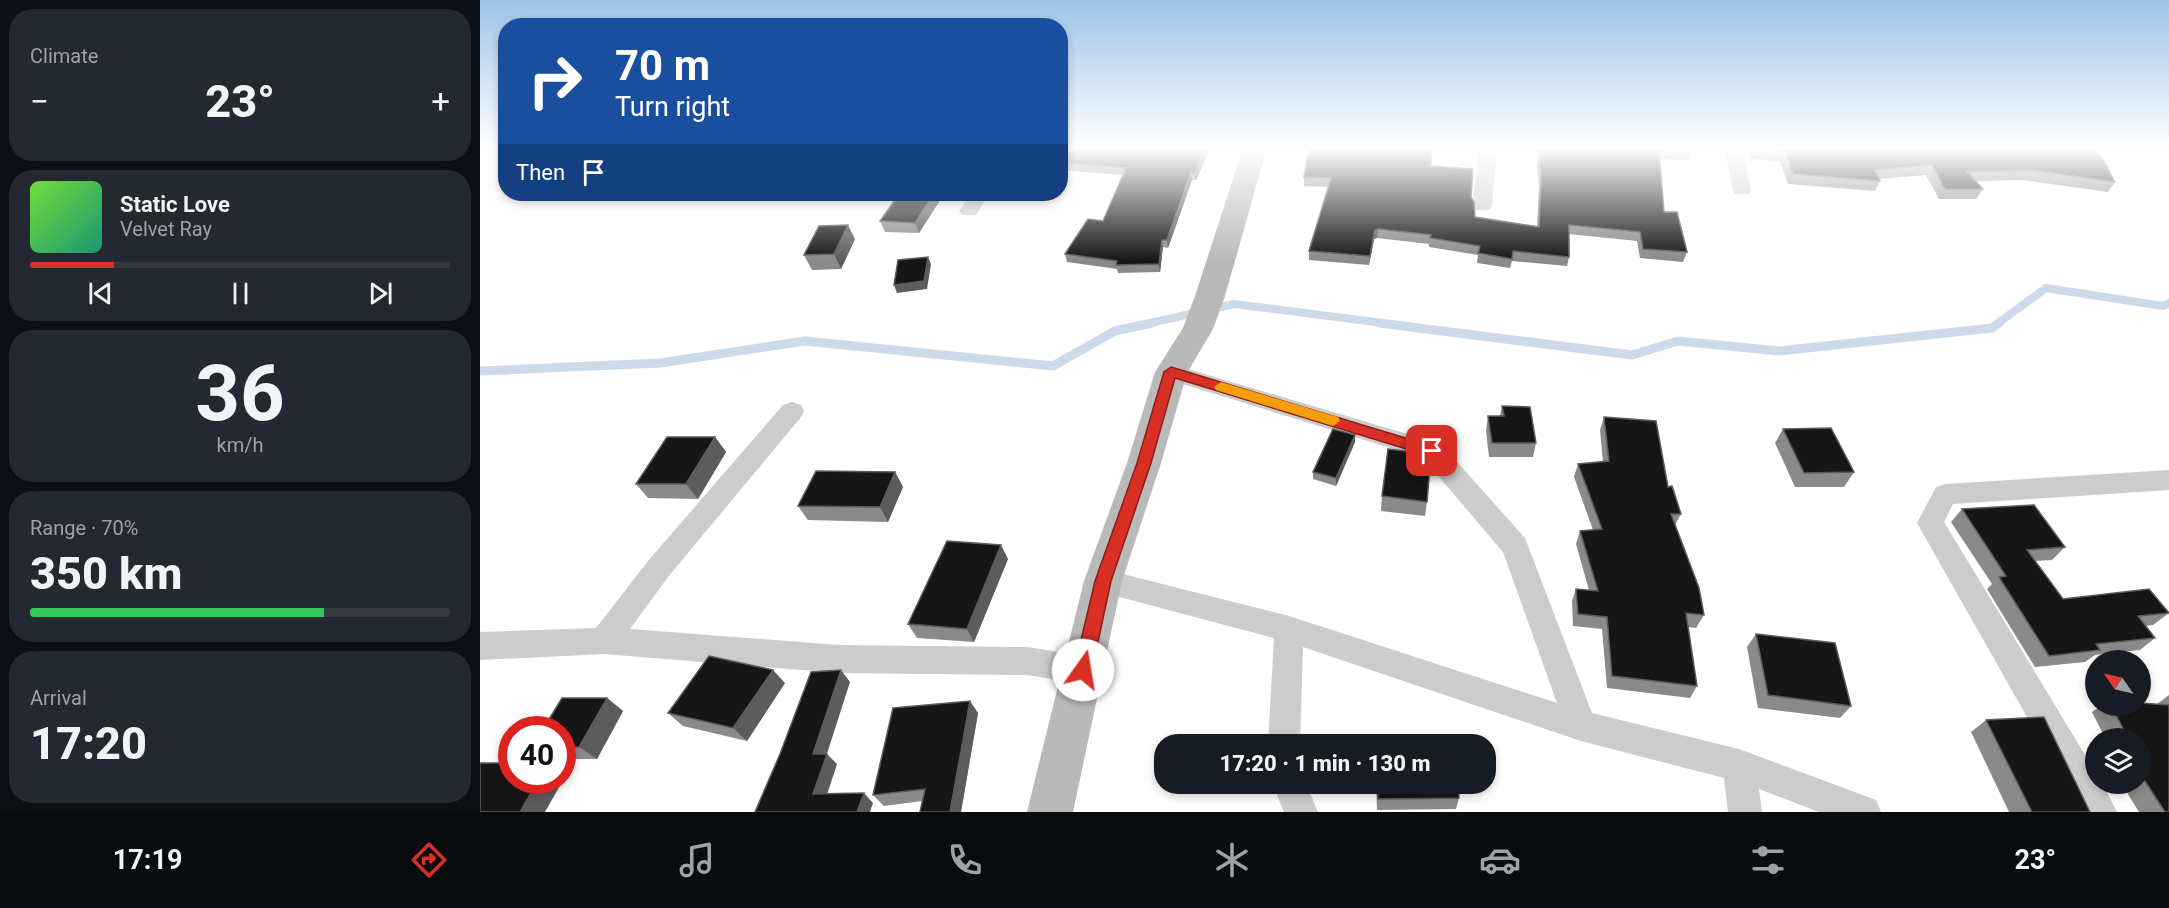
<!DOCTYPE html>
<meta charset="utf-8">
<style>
body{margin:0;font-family:Roboto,sans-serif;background:#242831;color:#f1f3f6;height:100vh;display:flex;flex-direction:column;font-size:22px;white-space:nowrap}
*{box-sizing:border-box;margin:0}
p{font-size:20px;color:#9ea1a6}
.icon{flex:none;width:33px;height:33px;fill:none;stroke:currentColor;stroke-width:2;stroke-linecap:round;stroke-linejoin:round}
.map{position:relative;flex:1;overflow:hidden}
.side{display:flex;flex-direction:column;gap:9px;padding:9px;background:#0d0f14;width:480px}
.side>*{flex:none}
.guide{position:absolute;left:18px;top:18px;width:570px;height:183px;border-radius:24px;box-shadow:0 3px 9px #0003;background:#1a4fa0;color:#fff;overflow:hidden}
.needle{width:39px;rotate:304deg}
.buttons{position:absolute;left:1605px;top:650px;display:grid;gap:12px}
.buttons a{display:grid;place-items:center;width:66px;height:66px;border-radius:50%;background:#171b24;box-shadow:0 3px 9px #0003;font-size:30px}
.speed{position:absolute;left:18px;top:716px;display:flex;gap:12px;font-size:30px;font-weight:700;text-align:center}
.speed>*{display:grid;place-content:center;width:78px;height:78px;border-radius:50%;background:#171b24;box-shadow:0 3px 9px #0003;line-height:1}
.speed .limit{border:9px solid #d22;background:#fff;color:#111}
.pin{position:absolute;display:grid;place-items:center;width:51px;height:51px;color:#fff;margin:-26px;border-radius:12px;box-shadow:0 3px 9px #0006}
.me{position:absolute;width:66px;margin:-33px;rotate:13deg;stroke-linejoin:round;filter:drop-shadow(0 0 4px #0008)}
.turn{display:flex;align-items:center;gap:21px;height:126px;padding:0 18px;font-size:27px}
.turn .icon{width:78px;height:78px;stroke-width:2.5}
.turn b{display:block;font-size:42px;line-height:51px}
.then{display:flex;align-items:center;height:57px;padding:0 18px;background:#0003;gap:12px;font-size:22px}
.big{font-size:45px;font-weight:800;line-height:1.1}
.side .widget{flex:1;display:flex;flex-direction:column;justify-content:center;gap:9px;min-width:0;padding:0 21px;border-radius:24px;background:#242831}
.side .dial{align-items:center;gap:0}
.dial b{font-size:78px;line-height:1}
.song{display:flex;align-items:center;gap:18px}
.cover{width:72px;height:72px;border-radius:9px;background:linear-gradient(135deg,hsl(100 70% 55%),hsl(160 70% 35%))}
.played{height:6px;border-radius:3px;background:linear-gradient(90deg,#d93025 20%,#363941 20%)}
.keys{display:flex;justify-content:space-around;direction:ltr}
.heat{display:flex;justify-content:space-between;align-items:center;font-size:33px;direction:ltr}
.charge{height:9px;border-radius:4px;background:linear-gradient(90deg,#34c759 70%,#363941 0)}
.trip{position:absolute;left:674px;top:734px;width:342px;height:60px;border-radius:24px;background:#171b24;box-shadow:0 3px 9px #0003;font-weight:800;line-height:60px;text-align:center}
.tabs{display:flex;height:96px;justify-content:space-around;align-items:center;background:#090b0e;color:#9ea1a6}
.tabs .icon{width:42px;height:42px}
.tabs .selected{color:#d93025}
.tabs b{font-size:27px;color:#f1f3f6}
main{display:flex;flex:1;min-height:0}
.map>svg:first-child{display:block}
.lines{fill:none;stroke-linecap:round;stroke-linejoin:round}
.stream-far1{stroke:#cddae9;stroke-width:8}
.stream{stroke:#cddae9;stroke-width:9}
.street{fill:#ccc;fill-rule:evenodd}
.secondary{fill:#b9b9b9;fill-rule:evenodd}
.wall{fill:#8a8a8a}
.shaded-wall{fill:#5c5c5c}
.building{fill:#161616;stroke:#5c5c5c;stroke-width:1.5}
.route{fill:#d93025;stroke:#8d1f18;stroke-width:1.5}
.slow{fill:#f59e0b}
</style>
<main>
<section class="side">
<div class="widget"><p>Climate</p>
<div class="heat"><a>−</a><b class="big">23°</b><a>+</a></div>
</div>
<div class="widget">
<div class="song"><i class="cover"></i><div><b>Static Love</b><p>Velvet Ray</p></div></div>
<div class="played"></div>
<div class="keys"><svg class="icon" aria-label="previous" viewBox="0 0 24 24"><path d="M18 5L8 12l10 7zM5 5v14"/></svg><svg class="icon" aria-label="pause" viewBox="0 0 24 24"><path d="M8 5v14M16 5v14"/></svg><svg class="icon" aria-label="next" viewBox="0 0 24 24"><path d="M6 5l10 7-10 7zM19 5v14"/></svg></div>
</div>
<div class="widget dial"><b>36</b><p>km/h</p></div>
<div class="widget"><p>Range · 70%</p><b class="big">350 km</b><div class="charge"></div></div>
<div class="widget"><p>Arrival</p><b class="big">17:20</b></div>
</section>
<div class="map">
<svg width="1689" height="812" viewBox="0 0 1689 812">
<rect width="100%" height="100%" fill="#fff"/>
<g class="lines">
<!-- stream-far1 -->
<g class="stream-far1">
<path d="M666,324l88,-20 157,20"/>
<path d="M1517,324l49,-36 117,18 6,-3"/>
</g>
<!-- stream -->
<g class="stream">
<path d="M899,323l253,32 46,-14 101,10 213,-23 7,-5"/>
<path d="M0,371l180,-8 145,-22 248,25 62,-35 37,-8"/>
</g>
<!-- street -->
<g class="street">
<path d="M999,148h18l-5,58 -3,4h-14l-3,-4z"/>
<path d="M1244,148h18l9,42 -2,4h-14l-2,-4z"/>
<path d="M1679,148h10v5l-7,-1z"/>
<path d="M491,194h18l-13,21h-14l-3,-4z"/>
<path d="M691,364l270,80 84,94 67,175 147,36 137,51 5,12h-62l-60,-23 3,23h-34l-4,-34 -143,-37 -278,-94 -3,97h-32l6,-106 -181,-48 -4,-9 4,-9 10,-3 186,47 268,87 -54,-151 -80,-94 -260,-80 -4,-6 4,-6z"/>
<path d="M312,402l9,3 3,6 -3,6 -133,160 -38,52 209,16 188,2 56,9 11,4 4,10 -4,10 -11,4 -56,-9 -188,-2 -235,-19 -124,6v-28l116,-4 52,-67 135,-156z"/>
<path d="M1689,470v20l-216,14 -9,18 152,251v10h6l15,29h-36l-164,-289 19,-36 9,-3z"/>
<path d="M792,783h34l12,29h-34z"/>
</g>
<!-- secondary -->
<path class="secondary" d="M763,148h24l-42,148 -12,33 -26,44 -26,90 -39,118 -49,231h-46l57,-231 43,-118 28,-91 28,-44 12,-32z"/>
</g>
<!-- wall -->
<g class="wall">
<path d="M580,148h150l-14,32h-4l-24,68 -5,-1 -3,25 -42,1 -1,-4 -50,-7 -2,-8 38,-33 20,-46 -63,-5z"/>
<path d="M1056,148h153l2,3 -3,9 -28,-1 4,53 23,40 -4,10 -43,-4 -3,-17 -68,-7v23l-2,9 -55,-5 -2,7 -33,-5 1,-8 -49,-8v-3l-52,-6 -3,1 -5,26 -60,-5v-9l19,-64 -24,-1v-9l127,-11 40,31 4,20 62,9 2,-38z"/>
<path d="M1267,148h363l-11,4 16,30 -7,10 -85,-12 -48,1 8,8 -7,10h-37l-13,-24 -47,4 1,2 -5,10 -87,-7 -8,-23 -29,-2z"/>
<path d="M419,194h45l-25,39 -34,-1 -5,-11z"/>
<path d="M375,239l-14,30 -29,1 -8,-15z"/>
<path d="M1022,406l34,37 -3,14h-44l-3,-26 2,-15h12z"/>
<path d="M1124,417l64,70 13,27 -6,11 29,90 -8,13 -8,-1 9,59 -7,12 -83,-10 -5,-59 -29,-3 -1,-25 4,-12 13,1 -13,-46 4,-13 13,-1 -19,-53 4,-13 25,-2 -3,-32z"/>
<path d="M1303,429l71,43 -10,15h-49l-20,-44z"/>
<path d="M875,435v7l-19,44 -23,-7v-7z"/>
<path d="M235,437l11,15 -28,47 -50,-1 -12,-14z"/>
<path d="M415,472l8,15 -15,35 -80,-2 -10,-14z"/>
<path d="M902,496l45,6 -2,14 -44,-5z"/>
<path d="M1482,509l103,38 -13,13 -17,1 28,38 106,14 -16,12 -7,1 9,12 -15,12 -45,5 -10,7 -50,5 -48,-78 5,-5 -41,-62z"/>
<path d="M528,559l-34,83 -57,-4 -9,-14z"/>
<path d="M1276,634l95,72 -11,12 -82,-10 -11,-61z"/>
<path d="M305,683l-38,58 -64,-15 -15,-13z"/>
<path d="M1689,695v117h-30l-16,-26 4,-3h13v-45h-35l-13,-26 10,-7h38l17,-1z"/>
<path d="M127,698l16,13 -26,48h-22l-13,21v-51z"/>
<path d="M498,713l-17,99h-41l2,-11 -38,5 -11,-11z"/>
<path d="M1506,720l104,92h-81l-38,-80z"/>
<path d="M896,783h82l1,15 -3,11 -79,1z"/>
</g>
<!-- shaded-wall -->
<g class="shaded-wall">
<path d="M726,148h4l-14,32 -1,-7z"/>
<path d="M1614,148h16l-21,7z"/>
<path d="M711,172l1,8 -24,68 -1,-8z"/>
<path d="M454,194h10l-25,39 -4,-10z"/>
<path d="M368,225l7,14 -14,30 -7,-15z"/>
<path d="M898,229l-1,9 -3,1 -5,26 1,-9 5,-26z"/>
<path d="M682,240l1,7 -3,25 -1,-8z"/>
<path d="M448,257l3,7 -4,25 -30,4 -3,-8z"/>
<path d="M875,435v7l-19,44v-8z"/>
<path d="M235,437l11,15 -28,47 -12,-15z"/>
<path d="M415,472l8,15 -15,35 -8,-15z"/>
<path d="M521,545l7,14 -34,83 -7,-13z"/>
<path d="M293,670l12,13 -38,58 -14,-13z"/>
<path d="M361,670l9,12 -26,81 3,-9 10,10 -13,40 -11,-10v-40z"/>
<path d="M127,698l16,13 -26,48 -18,-12z"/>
<path d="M490,701l8,12 -17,99h-11z"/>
<path d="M82,750l13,9 -30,53h-25l18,-32h24z"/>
<path d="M384,793l9,10 -3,9h-13z"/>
</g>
<!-- building -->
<g class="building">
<path d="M580,148h146l-11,25 -4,-1 -24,68h-5l-3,24 -43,1 1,-4 -52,-7 23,-35 15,2 23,-53 -66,-5z"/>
<path d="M829,148h123l-1,18 42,3 -2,28 3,5 1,15 64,10 2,-48 -2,-31h150l2,3 -32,-1 5,62h13l10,40 -44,-3 -3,-17 -71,-7v32l-56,-6 -1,8 -34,-6 2,-7 -50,-8 1,-3 -53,-6 -3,1 -5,26 -61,-5 22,-73 -27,-1z"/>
<path d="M1274,148h343l18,34 -85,-12 -63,2 16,17h-38l-13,-24 -57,5 5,11 -87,-7 -8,-23 -30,-2z"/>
<path d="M419,194h35l-19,29 -35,-2z"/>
<path d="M368,225l-14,29 -30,1 15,-29z"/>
<path d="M448,257l-4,24 -30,4 4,-25z"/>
<path d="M1022,406l28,1 6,36h-44l-4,-27h16z"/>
<path d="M1124,417l52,4 12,66 4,-1 9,28h-10l28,74 5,27 -18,-2 11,73 -85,-10 -5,-59 -29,-3 -2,-25 22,2 -18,-60 22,-2 -24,-65 31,-3z"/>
<path d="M1351,428l23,44 -50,1 -21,-44z"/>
<path d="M853,429l22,6 -19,43 -23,-6z"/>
<path d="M187,437h48l-29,47h-50z"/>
<path d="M908,449l43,5 -4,48 -45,-6z"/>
<path d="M336,471l79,1 -15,35 -82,-1z"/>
<path d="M1554,505l31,42 -38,3 36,49 86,-10 20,24 -31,3 17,22 -59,6 4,6 -51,6 -50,-79 7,-1 -44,-67z"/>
<path d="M467,541l54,4 -34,84 -59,-5z"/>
<path d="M1276,634l79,9 16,63 -83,-11z"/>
<path d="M229,656l64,14 -40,58 -65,-15z"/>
<path d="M361,670l-28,84h14l-14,40 51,-1 -7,19h-102l25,-58 31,-82z"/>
<path d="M82,698h45l-28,49h-17v-18h-19z"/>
<path d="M490,701l-20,111h-30l5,-23 -52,6 20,-87z"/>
<path d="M1660,703l29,2v107h-4l-24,-37h6l-7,-13v-24h-12l-17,-33h29z"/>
<path d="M1564,717l46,95h-58l-46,-92z"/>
<path d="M973,737l1,7h-78l-1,-6z"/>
<path d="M0,763h32v17h26l-18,32h-40z"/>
<path d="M897,783h81l1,15 -81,1z"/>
</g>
<!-- sky -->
<linearGradient id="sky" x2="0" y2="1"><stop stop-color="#9dc3e8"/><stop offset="0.57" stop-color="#fff"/><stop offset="1" stop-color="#fff" stop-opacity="0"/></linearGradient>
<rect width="1689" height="261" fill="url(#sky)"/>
<!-- route -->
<path class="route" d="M691,367l261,79 8,5 -8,6 -257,-79 -24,85 -40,118 -19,89 -3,5 -6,3 -6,-3 -3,-5 21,-89 42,-118 27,-91z"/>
<!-- slow -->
<path class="slow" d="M741,382l117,35 2,4 -7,5 -117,-36 -2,-3z"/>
</svg>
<div class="buttons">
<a><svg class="needle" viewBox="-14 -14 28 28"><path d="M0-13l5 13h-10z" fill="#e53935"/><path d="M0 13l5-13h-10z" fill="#9ea1a6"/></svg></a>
<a><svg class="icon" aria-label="layers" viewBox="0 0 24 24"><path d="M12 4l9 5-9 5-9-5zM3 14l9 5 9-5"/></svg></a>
</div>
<div class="speed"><div class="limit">40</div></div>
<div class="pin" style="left:952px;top:451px;background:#d93025"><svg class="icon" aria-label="arrive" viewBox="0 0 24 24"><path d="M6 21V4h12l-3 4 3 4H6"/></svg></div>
<svg class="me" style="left:603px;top:670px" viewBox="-20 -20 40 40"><circle r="19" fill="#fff"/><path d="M0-13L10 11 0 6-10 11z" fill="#d93025"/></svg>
<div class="trip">17:20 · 1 min · 130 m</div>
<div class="guide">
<div class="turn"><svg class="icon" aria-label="right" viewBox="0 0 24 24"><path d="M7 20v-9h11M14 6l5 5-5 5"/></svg><div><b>70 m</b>Turn right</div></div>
<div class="then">Then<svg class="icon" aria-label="arrive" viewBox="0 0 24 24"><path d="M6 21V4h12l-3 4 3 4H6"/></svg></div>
</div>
</div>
</main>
<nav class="tabs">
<b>17:19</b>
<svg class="icon selected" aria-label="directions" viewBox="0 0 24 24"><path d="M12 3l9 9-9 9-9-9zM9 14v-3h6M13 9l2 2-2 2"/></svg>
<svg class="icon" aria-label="music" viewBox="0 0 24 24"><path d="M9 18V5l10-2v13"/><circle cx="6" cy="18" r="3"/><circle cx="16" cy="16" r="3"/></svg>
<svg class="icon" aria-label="phone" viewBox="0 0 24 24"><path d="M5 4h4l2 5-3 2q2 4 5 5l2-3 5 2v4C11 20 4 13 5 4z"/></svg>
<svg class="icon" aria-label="climate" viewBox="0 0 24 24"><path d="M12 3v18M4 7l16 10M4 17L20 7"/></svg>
<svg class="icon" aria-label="car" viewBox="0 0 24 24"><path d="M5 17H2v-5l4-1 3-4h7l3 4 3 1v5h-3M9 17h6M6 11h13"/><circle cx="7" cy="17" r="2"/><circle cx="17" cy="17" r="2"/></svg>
<svg class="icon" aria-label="filters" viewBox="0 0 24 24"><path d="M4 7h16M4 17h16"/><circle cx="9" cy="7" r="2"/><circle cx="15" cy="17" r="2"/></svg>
<b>23°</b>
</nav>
